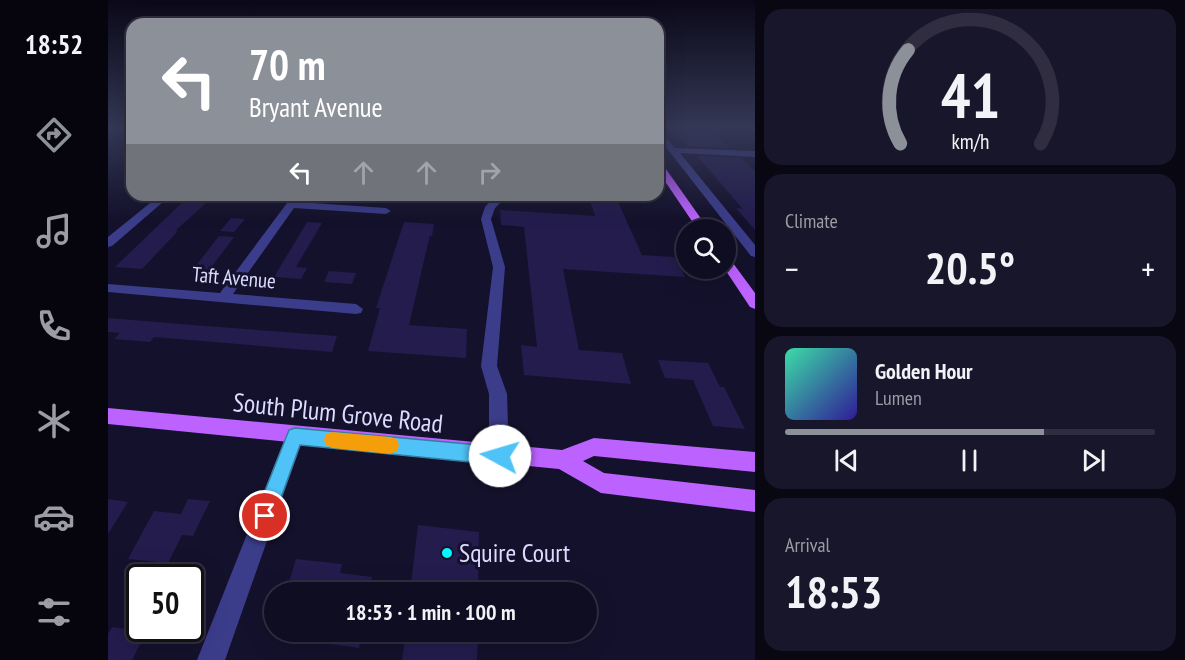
<!DOCTYPE html>
<meta charset="utf-8">
<style>
body{margin:0;font-family:"PT Sans Narrow",sans-serif;background:#18162a;color:#f1f3f6;height:100vh;display:flex;flex-direction:column;font-size:22px;white-space:nowrap}
*{box-sizing:border-box;margin:0}
p{font-size:20px;color:#9b9ca5}
.icon{flex:none;width:33px;height:33px;fill:none;stroke:currentColor;stroke-width:2;stroke-linecap:round;stroke-linejoin:round}
.map{position:relative;flex:1;overflow:hidden}
.panel{display:flex;flex-direction:column;gap:9px;padding:9px;background:#080712;width:430px}
.panel>*{flex:none}
.hud{position:absolute;left:18px;top:18px;width:538px;height:183px;border-radius:18px;box-shadow:0 6px 24px #0002,0 0 0 2px #2f2d3f;background:#8c9099;color:#fff;overflow:hidden}
.tools{position:absolute;left:568px;top:219px;display:grid;gap:12px}
.tools a{display:grid;place-items:center;width:60px;height:60px;border-radius:50%;background:#0f0d21;box-shadow:0 6px 24px #0002,0 0 0 2px #2f2d3f;font-size:30px}
.speed{position:absolute;left:18px;top:564px;display:flex;gap:12px;font-size:30px;font-weight:700;text-align:center}
.speed>*{display:grid;place-content:center;width:78px;height:78px;border-radius:50%;background:#0f0d21;box-shadow:0 6px 24px #0002,0 0 0 2px #2f2d3f;line-height:1}
.speed .limit{border:3px solid #111;border-radius:9px;background:#fff;color:#111}
.pin{position:absolute;display:grid;place-items:center;width:51px;height:51px;color:#fff;margin:-26px;border:3px solid #fff;border-radius:50%;box-shadow:0 2px 6px #0007}
.me{position:absolute;width:66px;margin:-33px;rotate:276deg;stroke-linejoin:round;filter:drop-shadow(0 0 4px #0008)}
.turn{display:flex;align-items:center;gap:21px;height:126px;padding:0 24px;font-size:27px}
.turn .icon{width:78px;height:78px;stroke-width:2.5}
.turn b{display:block;font-size:42px;line-height:51px}
.lanes{display:flex;align-items:center;height:57px;padding:0 24px;background:#0003;justify-content:center;gap:30px;direction:ltr}
.lanes .off{opacity:.35}
.big{font-size:45px;font-weight:700;line-height:1.1}
.panel .tile{flex:1;display:flex;flex-direction:column;justify-content:center;gap:9px;min-width:0;padding:0 21px;border-radius:18px;background:#18162a}
.panel .dial{align-items:center;gap:0}
.dial svg{height:156px;overflow:visible;fill:none;stroke:#2f2d3f;stroke-width:7;stroke-linecap:round;text-anchor:middle}
.dial text{fill:#f1f3f6;stroke:none}
.song{display:flex;align-items:center;gap:18px}
.cover{width:72px;height:72px;border-radius:9px;background:linear-gradient(135deg,hsl(160 70% 55%),hsl(250 70% 35%))}
.played{height:6px;border-radius:3px;background:linear-gradient(90deg,#8c9099 70%,#2f2d3f 70%)}
.keys{display:flex;justify-content:space-around;direction:ltr}
.heat{display:flex;justify-content:space-between;align-items:center;font-size:33px;direction:ltr}
.trip{position:absolute;left:156px;top:582px;width:333px;height:60px;border-radius:30px;background:#0f0d21;box-shadow:0 6px 24px #0002,0 0 0 2px #2f2d3f;font-weight:700;line-height:60px;text-align:center}
main{display:flex;flex:1;min-height:0}
.dock{display:flex;flex-direction:column;width:108px;justify-content:space-around;align-items:center;background:#06050d;color:#9b9ca5}
.dock .icon{width:42px;height:42px}
.dock .on{color:#8c9099}
.dock b{font-size:27px;color:#f1f3f6}
.map>svg:first-child{display:block}
.building{fill:#231c4d}
.lines{fill:none;stroke-linecap:round;stroke-linejoin:round}
.minor{fill:#3b3d8b;fill-rule:evenodd}
.major{fill:#bb62ff;fill-rule:evenodd}
.route{fill:#4fc3f7;stroke:#337fa1;stroke-width:1.5}
.slow{fill:#f59e0b}
.poi-dot{fill:#07f5ff;stroke:#14112c;stroke-width:2}
.labels{text-anchor:middle;stroke-width:6;stroke-linejoin:round;paint-order:stroke}
.street-label{font-size:21px;fill:#dddbff;stroke:#14112c}
.near-street-label{font-size:26px;fill:#dddbff;stroke:#14112c}
.near-poi-label{font-size:26px;fill:#dddbff;stroke:#14112c;text-anchor:start}
</style>
<main>
<nav class="dock">
<b>18:52</b>
<svg class="icon on" aria-label="directions" viewBox="0 0 24 24"><path d="M12 3l9 9-9 9-9-9zM9 14v-3h6M13 9l2 2-2 2"/></svg>
<svg class="icon" aria-label="music" viewBox="0 0 24 24"><path d="M9 18V5l10-2v13"/><circle cx="6" cy="18" r="3"/><circle cx="16" cy="16" r="3"/></svg>
<svg class="icon" aria-label="phone" viewBox="0 0 24 24"><path d="M5 4h4l2 5-3 2q2 4 5 5l2-3 5 2v4C11 20 4 13 5 4z"/></svg>
<svg class="icon" aria-label="climate" viewBox="0 0 24 24"><path d="M12 3v18M4 7l16 10M4 17L20 7"/></svg>
<svg class="icon" aria-label="car" viewBox="0 0 24 24"><path d="M5 17H2v-5l4-1 3-4h7l3 4 3 1v5h-3M9 17h6M6 11h13"/><circle cx="7" cy="17" r="2"/><circle cx="17" cy="17" r="2"/></svg>
<svg class="icon" aria-label="filters" viewBox="0 0 24 24"><path d="M4 7h16M4 17h16"/><circle cx="9" cy="7" r="2"/><circle cx="15" cy="17" r="2"/></svg>
</nav>
<div class="map">
<svg width="647" height="660" viewBox="0 0 647 660">
<rect width="100%" height="100%" fill="#14112c"/>
<!-- building -->
<g class="building">
<path d="M566,130l40,2 15,16 -41,-2z"/>
<path d="M589,156l44,2 14,13v59l-19,-22 7,1z"/>
<path d="M82,195l24,1 -39,35h3l-36,38 -27,-2z"/>
<path d="M480,195h27l27,60 32,2 11,20 -122,-8 16,81 43,3 9,31 -107,-9 -3,-30 16,2 -13,-120 -23,-2 -1,-15 95,6z"/>
<path d="M123,218l14,1 -11,13 -14,-1z"/>
<path d="M199,222l15,1 -26,44 11,1 -6,11 -27,-2z"/>
<path d="M296,222l30,2 -2,12 -2,-1 -21,90 58,4 -1,29 -98,-7 12,-43h-4z"/>
<path d="M111,236l15,1 -27,36 -16,-1z"/>
<path d="M221,271l27,2 -4,11 -28,-2z"/>
<path d="M0,318l98,8 131,10 -5,16 -178,-15 -4,5 -36,-3 6,-6 -12,-1z"/>
<path d="M550,360l50,3 12,24h4l21,42 -32,-3 -20,-46 -28,-2z"/>
<path d="M0,499l20,3 -20,32z"/>
<path d="M80,499l22,2 -17,35 -11,-1 -14,28 -40,-4 26,-48 27,3z"/>
<path d="M310,525l61,7 -1,60h-68z"/>
<path d="M188,559l46,5 -2,9 32,4 -3,15h-83z"/>
<path d="M4,627l34,5 -14,28h-24v-26z"/>
<path d="M188,632h66l-3,16 -64,-9z"/>
<path d="M298,632h72l-1,28h-75z"/>
</g>
<g class="lines">
<!-- minor -->
<g class="minor">
<path d="M550,129l17,19 80,3v6l-75,-4 75,92v12l-4,-1 -93,-119z"/>
<path d="M52,195h11l-59,51 -4,1v-10z"/>
<path d="M185,195h10l-5,7 88,6 5,3 -5,3 -92,-6 -61,86 123,10 7,5 -2,4 -5,1 -248,-22v-8l112,9z"/>
<path d="M400,195h17l-25,8 -5,5 -4,11 14,48 -8,99 10,28 2,62 -3,7 -7,3 -7,-3 -3,-7v-62l-8,-28 12,-99 -12,-48 4,-12 7,-8z"/>
<path d="M187,427l7,3 2,6 -79,224h-28l89,-224 2,-6z"/>
</g>
<!-- major -->
<g class="major">
<path d="M550,161l3,1 48,68h-11l-40,-59z"/>
<path d="M618,258l4,1 25,34v16l-5,-2 -26,-39h2z"/>
<path d="M0,408l454,42 32,-12 161,14v20l-161,-16 -11,5 21,12 151,17v22l-154,-19 -42,-24 -451,-45z"/>
</g>
</g>
<!-- sky -->
<linearGradient id="sky" x2="0" y2="1"><stop stop-color="#0b0918"/><stop offset="0.58" stop-color="#343856"/><stop offset="1" stop-color="#343856" stop-opacity="0"/></linearGradient>
<rect width="647" height="220" fill="url(#sky)"/>
<!-- route -->
<path class="route" d="M187,428l205,19 6,3 2,6 -2,6 -6,3 -200,-20 -28,78 -7,3 -7,-3 -3,-7 34,-86z"/>
<!-- slow -->
<path class="slow" d="M224,432l58,5 7,2 2,6 -2,6 -7,3 -58,-6 -6,-3 -2,-5 2,-6z"/>
<!-- markers -->
<circle class="poi-dot" cx="339" cy="553" r="6"/>
<g class="labels">
<!-- street labels -->
<g class="street-label">
<text transform="translate(126 278) rotate(5)" y="7">Taft Avenue</text>
</g>
<!-- near-street labels -->
<g class="near-street-label">
<text transform="translate(230 413) rotate(6)" y="9">South Plum Grove Road</text>
</g>
<!-- near-poi labels -->
<g class="near-poi-label">
<text x="351" y="562">Squire Court</text>
</g>
</g>
</svg>
<div class="tools">
<a><svg class="icon" aria-label="search" viewBox="0 0 24 24"><circle cx="10" cy="10" r="6"/><path d="M15 15l6 6"/></svg></a>
</div>
<div class="speed"><div class="limit">50</div></div>
<div class="pin" style="left:157px;top:516px;background:#d93025"><svg class="icon" aria-label="arrive" viewBox="0 0 24 24"><path d="M6 21V4h12l-3 4 3 4H6"/></svg></div>
<svg class="me" style="left:392px;top:456px" viewBox="-20 -20 40 40"><circle r="19" fill="#fff"/><path d="M0-13L10 11 0 6-10 11z" fill="#4fc3f7"/></svg>
<div class="trip">18:53 · 1 min · 100 m</div>
<div class="hud">
<div class="turn"><svg class="icon" aria-label="left" viewBox="0 0 24 24"><path d="M17 20v-9H6M10 6l-5 5 5 5"/></svg><div><b>70 m</b>Bryant Avenue</div></div>
<div class="lanes"><svg class="icon" aria-label="left" viewBox="0 0 24 24"><path d="M17 20v-9H6M10 6l-5 5 5 5"/></svg><svg class="icon off" aria-label="ahead" viewBox="0 0 24 24"><path d="M12 20V5M6 11l6-6 6 6"/></svg><svg class="icon off" aria-label="ahead" viewBox="0 0 24 24"><path d="M12 20V5M6 11l6-6 6 6"/></svg><svg class="icon off" aria-label="right" viewBox="0 0 24 24"><path d="M7 20v-9h11M14 6l5 5-5 5"/></svg></div>
</div>
</div>
<section class="panel">
<div class="tile dial"><svg viewBox="0 0 100 80">
<path d="M14 69A42 42 0 1 1 86 69"/>
<path d="M14 69A42 42 0 0 1 18 21" stroke="#8c9099"/>
<text x="50" y="56" font-size="32" font-weight="700">41</text>
<text x="50" y="72" font-size="11">km/h</text>
</svg></div>
<div class="tile"><p>Climate</p>
<div class="heat"><a>−</a><b class="big">20.5°</b><a>+</a></div>
</div>
<div class="tile">
<div class="song"><i class="cover"></i><div><b>Golden Hour</b><p>Lumen</p></div></div>
<div class="played"></div>
<div class="keys"><svg class="icon" aria-label="previous" viewBox="0 0 24 24"><path d="M18 5L8 12l10 7zM5 5v14"/></svg><svg class="icon" aria-label="pause" viewBox="0 0 24 24"><path d="M8 5v14M16 5v14"/></svg><svg class="icon" aria-label="next" viewBox="0 0 24 24"><path d="M6 5l10 7-10 7zM19 5v14"/></svg></div>
</div>
<div class="tile"><p>Arrival</p><b class="big">18:53</b></div>
</section>
</main>
